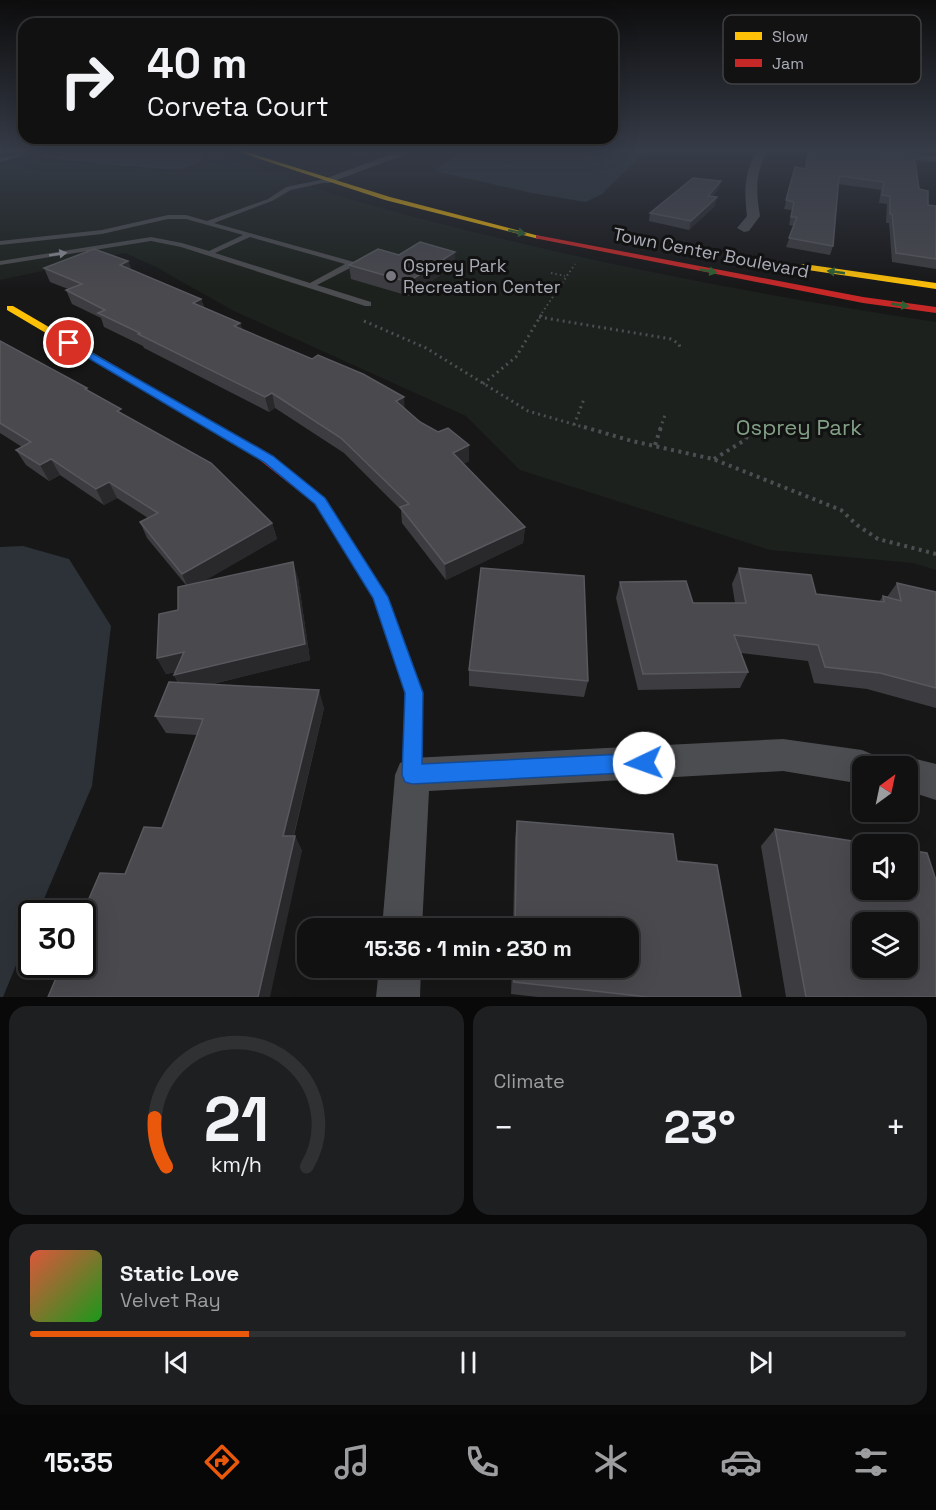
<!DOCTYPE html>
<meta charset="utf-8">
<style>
body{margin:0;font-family:"Space Grotesk",sans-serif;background:#1e1f20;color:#f1f3f6;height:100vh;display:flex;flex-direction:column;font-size:22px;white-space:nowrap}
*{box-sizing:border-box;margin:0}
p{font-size:20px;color:#9c9d9f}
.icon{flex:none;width:33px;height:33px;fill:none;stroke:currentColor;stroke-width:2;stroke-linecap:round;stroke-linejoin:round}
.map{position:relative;height:997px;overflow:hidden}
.panel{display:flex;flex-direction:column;gap:9px;padding:9px;background:#09090a;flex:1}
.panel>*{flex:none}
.guide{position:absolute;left:18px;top:18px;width:600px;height:126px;border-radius:18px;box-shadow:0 6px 24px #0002,0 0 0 2px #303132;background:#111112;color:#f1f3f6;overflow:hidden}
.needle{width:39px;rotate:33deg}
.buttons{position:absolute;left:852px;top:756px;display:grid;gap:12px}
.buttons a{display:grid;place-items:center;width:66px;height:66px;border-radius:12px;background:#111112;box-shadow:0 6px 24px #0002,0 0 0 2px #303132;font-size:30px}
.speed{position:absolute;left:18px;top:900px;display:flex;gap:12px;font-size:30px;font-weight:700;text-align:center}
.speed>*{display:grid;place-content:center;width:78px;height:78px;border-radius:50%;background:#111112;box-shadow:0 6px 24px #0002,0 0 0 2px #303132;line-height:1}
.speed .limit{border:3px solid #111;border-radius:9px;background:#fff;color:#111}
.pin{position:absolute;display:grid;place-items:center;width:51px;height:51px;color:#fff;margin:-26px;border:3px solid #fff;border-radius:50%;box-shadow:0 2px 6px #0007}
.me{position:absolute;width:66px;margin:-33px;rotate:267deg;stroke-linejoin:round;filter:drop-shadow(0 0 4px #0008)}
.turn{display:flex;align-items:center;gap:21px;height:126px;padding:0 30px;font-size:27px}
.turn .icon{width:78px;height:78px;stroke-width:2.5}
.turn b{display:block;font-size:42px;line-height:51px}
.big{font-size:45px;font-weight:800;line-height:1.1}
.panel .widget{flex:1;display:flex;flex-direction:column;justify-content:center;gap:9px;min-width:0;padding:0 21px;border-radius:18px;background:#1e1f20}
.panel .dial{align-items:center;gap:0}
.dial svg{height:156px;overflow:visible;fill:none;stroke:#303132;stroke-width:7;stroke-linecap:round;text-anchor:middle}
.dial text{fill:#f1f3f6;stroke:none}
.song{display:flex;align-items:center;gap:18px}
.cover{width:72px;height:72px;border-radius:9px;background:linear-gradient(135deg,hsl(10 70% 55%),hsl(120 70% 35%))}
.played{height:6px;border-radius:3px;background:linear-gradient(90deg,#ea580c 25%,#303132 25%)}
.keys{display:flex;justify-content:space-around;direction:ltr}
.heat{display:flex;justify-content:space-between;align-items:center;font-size:33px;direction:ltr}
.panel .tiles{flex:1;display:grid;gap:9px;grid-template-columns:1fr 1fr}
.widget:last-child{grid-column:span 2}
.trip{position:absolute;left:297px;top:918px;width:342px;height:60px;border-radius:18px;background:#111112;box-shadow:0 6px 24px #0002,0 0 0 2px #303132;font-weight:800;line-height:60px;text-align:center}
.menu{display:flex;height:96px;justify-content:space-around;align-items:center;background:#070707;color:#9c9d9f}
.menu .icon{width:42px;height:42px}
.menu .active{color:#ea580c}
.menu b{font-size:27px;color:#f1f3f6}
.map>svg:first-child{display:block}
.green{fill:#1c211d}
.water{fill:#2c3238}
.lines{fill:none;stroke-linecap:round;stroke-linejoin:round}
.path-far2{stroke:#4d4e51;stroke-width:2;stroke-dasharray:1.5 3;stroke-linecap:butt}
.path-far1{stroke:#4d4e51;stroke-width:3;stroke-dasharray:2 4;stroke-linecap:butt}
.path{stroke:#4d4e51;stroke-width:4;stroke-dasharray:3 4.5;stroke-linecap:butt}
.lane{fill:#4c4d50;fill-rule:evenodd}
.street{fill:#4c4d50;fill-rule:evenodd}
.slow{fill:#ffc107;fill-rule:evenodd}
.jam{fill:#c62828;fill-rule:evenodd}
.wall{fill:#3d3d41}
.shaded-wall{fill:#29292b}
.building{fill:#49494e;stroke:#58595e;stroke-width:1.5;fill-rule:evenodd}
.oneway{fill:#2f6032}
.oneway2{fill:#8e9098}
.route{fill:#1a73e8;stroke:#114b97;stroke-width:1.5}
.poi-dot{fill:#77787f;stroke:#121213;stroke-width:2}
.labels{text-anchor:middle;stroke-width:6;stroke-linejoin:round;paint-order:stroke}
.far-street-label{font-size:18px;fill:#aaadb7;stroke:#121213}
.far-poi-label{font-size:18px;fill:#aaadb7;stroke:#121213;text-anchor:start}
.park-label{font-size:22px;fill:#83a086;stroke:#121213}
.key{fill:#121213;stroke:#404044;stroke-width:1.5}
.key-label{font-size:16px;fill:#aaadb7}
</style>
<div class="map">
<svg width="936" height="997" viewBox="0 0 936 997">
<rect width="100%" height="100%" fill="#171718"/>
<!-- green -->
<path class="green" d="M216,155c49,15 97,34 147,48 187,52 381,90 573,119v248l-23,-7 -143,-13 -250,-80 -54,-54 -232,-105 -78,-44 -31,-14 -125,27v-115l41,-5 127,11 23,-1 17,-6z"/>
<!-- water -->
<g class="water">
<path d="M56,151h136l10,3 -1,7 -19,8 -11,1 -109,-10 -18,-4v-2z"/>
<path d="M461,151h185l-44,43 -16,8 -54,-9 -98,-22z"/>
<path d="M23,546l46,13 42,67 -19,160 -54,127 -6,1 -1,15 -28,68h-3v-450z"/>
</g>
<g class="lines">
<!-- path-far2 -->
<g class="path-far2">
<path d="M551,273l14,3"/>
<path d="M542,313l33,-49"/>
</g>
<!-- path-far1 -->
<g class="path-far1">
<path d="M539,317l132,22 8,5 1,4"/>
<path d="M364,321l62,27 102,63 62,18"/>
<path d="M483,384l33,-27 27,-45"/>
<path d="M574,425l10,-26"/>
<path d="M660,429l5,-14"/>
</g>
<!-- path -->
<g class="path">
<path d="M584,427l48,14 81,18 128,51 16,15 21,14 58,15"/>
<path d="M655,445l6,-18"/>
<path d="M714,459l31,-19 5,-8"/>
</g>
<!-- lane -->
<g class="lane">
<path d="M32,151h7l-39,11v-4z"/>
<path d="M325,179l2,3 -36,8 -19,11 -58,22 140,39v4l-37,19 54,17v4h-6l-184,-59 -30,-6 -151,24v-4l151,-24 31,6 27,8 34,-16 -57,-16h-18l-66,15 -102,11v-4l102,-11 66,-15h18l21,6 61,-22 18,-12zM250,237l95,27 -35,19 -95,-30z"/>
</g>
<!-- street -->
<g class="street">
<path d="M400,151h14l-85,32h-8l-2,-2z"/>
<path d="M757,151h10c-12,23 -11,40 -7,65l-11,15 -5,1 -7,-4 10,-12c-3,-26 -3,-43 10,-65z"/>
<path d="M852,151h32l52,5v6l-79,-8z"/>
<path d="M783,739l79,11 12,5 5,11h-17v18l-79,-13 -354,20 -7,137h-40l13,-153 5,-12 12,-5z"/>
<path d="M908,757l28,7v36l-28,-9v-25h-14l2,-4z"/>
<path d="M379,968h42l-1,29h-44z"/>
</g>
<!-- slow -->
<g class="slow">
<path d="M236,151h7l147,46 153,40 -4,2 -154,-39z"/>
<path d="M804,264l132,19v6l-135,-20v-4z"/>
<path d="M7,306h6l254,149 -6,4 -4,-1 -250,-148z"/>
</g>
<!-- jam -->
<g class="jam">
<path d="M536,235l327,62 73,10v6l-73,-10 -324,-64h-3z"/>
<path d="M261,451l64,47 63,99 35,96 -1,82 -3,7 -7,3 -7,-3 -3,-7 3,-82 -32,-95 -58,-94 -58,-46 -2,-3 2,-3z"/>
</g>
</g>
<!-- wall -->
<g class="wall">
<path d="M349,151h27l-14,4z"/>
<path d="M807,151h68l44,38 9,16 8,1v63l-44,-7 -3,-39h-3l1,-19 -8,-1 2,-13 -43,-6 -5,62 -3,9 -44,-8 8,-21 -5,-1 3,-15 -8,-1 11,-42 10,1z"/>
<path d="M719,188l-7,9 3,9 -26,24 -40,-9 1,-8z"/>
<path d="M455,252v13l-46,31 -58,-17 -2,-14 50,-10z"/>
<path d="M128,261l3,8 70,30 3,8 36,16 2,6 163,80 64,52 -6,3 62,63 -2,16 -77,37 -44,-57 -1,-13 -57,-57 -69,-45 -6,4 -125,-64 -1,-2 -39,-19 -3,-9 -29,-14 -6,-14 2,-1 -18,-7 -6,-14z"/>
<path d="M0,341l87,47 1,3 35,23 149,109 5,16 -74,42 95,-3 12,82 -101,25 115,23 -30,128h1l7,15 -177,23 37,-46 35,-93 -31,-2 -11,-17 23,-33 -4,-8 2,-3 -10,2 -9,-16 21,-48 8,-25 -39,-47 -7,-16 8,-4 -31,-20 -13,7 -44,-30 -11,6 -23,-16 -10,-15 6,-3 -22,-14z"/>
<path d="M739,568l77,26 63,8 4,-6 4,1 10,-14 39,9v116l-69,-19 -53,-6 -6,-22 -67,-8 7,19 -8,16 -102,2 -22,-92 4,-16 73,21h42l-3,-19z"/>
<path d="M469,670l119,11 -4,16 -115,-11z"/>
<path d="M517,821l160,40 64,136h-203l-27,-3 1,-26h116v-40h-115l2,-90z"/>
<path d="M775,829l161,168h-150l-25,-151z"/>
</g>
<!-- shaded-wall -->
<g class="shaded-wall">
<path d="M362,151h14l-14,4z"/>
<path d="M721,181l-2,7 -13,16 2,-8z"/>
<path d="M717,197l-2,9 -26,24 2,-9z"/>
<path d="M455,252v13l-46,31 -1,-14z"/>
<path d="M128,261l5,13 -13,-9z"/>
<path d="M201,299l4,14 -12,-10z"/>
<path d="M240,323l4,14 -10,-11z"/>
<path d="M272,393l3,15 -6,4 -4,-15z"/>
<path d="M404,397l1,15 -9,-11z"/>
<path d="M469,445v16l-16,8v-16z"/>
<path d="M51,459l9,16 -11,6 -9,-16z"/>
<path d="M109,482l8,16 -13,7 -8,-16z"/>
<path d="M272,523l5,16 -88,51 -7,-16z"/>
<path d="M525,527l-2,16 -77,37 -1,-16z"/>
<path d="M293,562l5,16 12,82 -127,31 -9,-16z"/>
<path d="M184,652l8,16 -26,6 -9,-16z"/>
<path d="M319,690l5,18 -34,142 -7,-14z"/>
<path d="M295,836l7,15 -32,146h-12z"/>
</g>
<!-- building -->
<g class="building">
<path d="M809,151h66l39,3 5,35 9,2v14l8,1v53l-40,-6 -4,-39h-2v-18l-8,-1 2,-13 -45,-6 -6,70 -44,-8 8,-21h-6l3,-15 -8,-2 9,-33 11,2z"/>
<path d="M693,178l28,3 -13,15 9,1 -26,24 -41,-8z"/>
<path d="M420,242l35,10 -47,30 -59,-17 29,-16 21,6z"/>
<path d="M94,249l34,12 -8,4 81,34 -8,4 47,20 -6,3 78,33 6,-4 45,19 41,23 -8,4 24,21 18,10 10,-4 21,17 -16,8 72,74 -80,37 -45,-57 9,-3 -68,-66 -69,-45 -7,4 -127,-63 2,-1 -42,-20 7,-3 -39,-20 16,-6 -38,-16z"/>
<path d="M0,341l87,47 -2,1 36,20 -4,2 94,52 61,60 -90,51 -42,-52 18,-9 -49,-31 -13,7 -45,-30 -11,6 -24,-15 15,-8 -31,-19z"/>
<path d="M293,562l12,82 -131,31 10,-23 -27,6 2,-44 19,-4v-23z"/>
<path d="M481,568l103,8 4,105 -119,-11z"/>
<path d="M739,568l72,7 5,19 68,8 -1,-6 18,5 -4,-18 39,9v96l-56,-15 -55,-6 -7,-22 -84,-10 14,37 -105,2 -23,-92 66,-1 7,22h53z"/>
<path d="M169,682l150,8 -36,146h12l-37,161h-210l14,-33h20v-49l18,-42 25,1 19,-47 18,1 41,-109 -48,-3z"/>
<path d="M517,821l156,13 4,27 40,4 24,132h-93l-134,-15v-14h114v-40h-113z"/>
<path d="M775,829l97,15h-10v46h46v-40l19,3 9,27v117h-130zM862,922h46v46h-46z"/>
</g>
<!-- one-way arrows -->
<defs><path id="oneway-solid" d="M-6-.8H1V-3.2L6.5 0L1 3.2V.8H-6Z" transform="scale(1.5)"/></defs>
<g class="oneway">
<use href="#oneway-solid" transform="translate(517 232) rotate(12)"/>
<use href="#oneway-solid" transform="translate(708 271) rotate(10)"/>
<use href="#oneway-solid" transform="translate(836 272) rotate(-172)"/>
<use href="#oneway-solid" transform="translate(900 305) rotate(8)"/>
</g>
<use class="oneway2" href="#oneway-solid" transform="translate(58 254) rotate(-9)"/>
<!-- sky -->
<linearGradient id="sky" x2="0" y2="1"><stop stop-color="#0d0d0d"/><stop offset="0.52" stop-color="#363c48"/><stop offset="1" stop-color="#363c48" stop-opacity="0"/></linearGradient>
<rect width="936" height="290" fill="url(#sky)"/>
<!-- route -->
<path class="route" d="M69,340l204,116 52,42 63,99 35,96 -1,71 222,-11 7,3 3,7 -3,6 -7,3 -232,12 -7,-2 -3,-7 3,-82 -32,-95 -58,-94 -51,-42 -198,-117 -2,-2z"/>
<!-- markers -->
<circle class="poi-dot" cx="391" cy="276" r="6"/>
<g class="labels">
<!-- far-street labels -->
<g class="far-street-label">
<text transform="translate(711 253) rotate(11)" y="6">Town Center Boulevard</text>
</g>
<!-- far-poi labels -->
<g class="far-poi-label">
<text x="403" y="272">Osprey Park<tspan x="403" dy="21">Recreation Center</tspan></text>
</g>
<!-- park labels -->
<g class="park-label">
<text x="799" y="435">Osprey Park</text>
</g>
</g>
<!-- legend -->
<rect x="723" y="15" width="198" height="69" rx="9" class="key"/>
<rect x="735" y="32" width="27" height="8" fill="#ffc107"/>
<rect x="735" y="59" width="27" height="8" fill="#c62828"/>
<g class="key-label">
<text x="772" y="42">Slow</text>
<text x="772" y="69">Jam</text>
</g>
</svg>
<div class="buttons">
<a><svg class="needle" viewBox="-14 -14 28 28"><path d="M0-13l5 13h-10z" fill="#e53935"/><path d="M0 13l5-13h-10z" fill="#9c9d9f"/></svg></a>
<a><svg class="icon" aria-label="sound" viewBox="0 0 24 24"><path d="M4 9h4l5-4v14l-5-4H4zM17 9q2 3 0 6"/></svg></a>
<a><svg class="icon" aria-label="layers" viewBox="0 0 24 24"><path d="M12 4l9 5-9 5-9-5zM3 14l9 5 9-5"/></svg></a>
</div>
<div class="speed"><div class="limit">30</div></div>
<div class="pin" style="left:69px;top:343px;background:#d93025"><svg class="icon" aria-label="arrive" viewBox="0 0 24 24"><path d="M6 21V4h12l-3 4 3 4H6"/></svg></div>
<svg class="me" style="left:644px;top:763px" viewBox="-20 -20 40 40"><circle r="19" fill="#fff"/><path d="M0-13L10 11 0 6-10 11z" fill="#1a73e8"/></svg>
<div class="trip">15:36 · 1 min · 230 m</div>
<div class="guide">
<div class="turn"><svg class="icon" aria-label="right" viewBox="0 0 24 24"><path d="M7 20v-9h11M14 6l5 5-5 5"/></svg><div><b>40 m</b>Corveta Court</div></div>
</div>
</div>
<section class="panel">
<div class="tiles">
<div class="widget dial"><svg viewBox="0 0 100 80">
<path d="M14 69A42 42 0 1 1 86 69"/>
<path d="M14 69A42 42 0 0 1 8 44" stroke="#ea580c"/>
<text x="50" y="56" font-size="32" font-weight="700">21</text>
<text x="50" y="72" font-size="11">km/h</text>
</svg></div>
<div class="widget"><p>Climate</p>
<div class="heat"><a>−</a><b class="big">23°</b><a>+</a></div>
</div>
<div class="widget">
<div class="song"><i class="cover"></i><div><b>Static Love</b><p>Velvet Ray</p></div></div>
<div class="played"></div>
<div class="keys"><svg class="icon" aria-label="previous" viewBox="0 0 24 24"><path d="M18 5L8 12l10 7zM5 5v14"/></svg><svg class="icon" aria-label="pause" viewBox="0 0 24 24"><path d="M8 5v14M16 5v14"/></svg><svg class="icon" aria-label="next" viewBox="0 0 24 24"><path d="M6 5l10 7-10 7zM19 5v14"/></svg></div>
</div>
</div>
</section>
<nav class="menu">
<b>15:35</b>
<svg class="icon active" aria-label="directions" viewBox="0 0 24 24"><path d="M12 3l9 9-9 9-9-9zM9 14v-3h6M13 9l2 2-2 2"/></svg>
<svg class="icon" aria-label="music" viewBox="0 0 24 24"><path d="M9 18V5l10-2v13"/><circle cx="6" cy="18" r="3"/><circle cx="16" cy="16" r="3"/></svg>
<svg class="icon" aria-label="phone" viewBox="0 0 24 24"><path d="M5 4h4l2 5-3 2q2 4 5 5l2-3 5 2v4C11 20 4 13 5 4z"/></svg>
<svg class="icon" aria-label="climate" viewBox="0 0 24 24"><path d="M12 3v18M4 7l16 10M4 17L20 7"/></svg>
<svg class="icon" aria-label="car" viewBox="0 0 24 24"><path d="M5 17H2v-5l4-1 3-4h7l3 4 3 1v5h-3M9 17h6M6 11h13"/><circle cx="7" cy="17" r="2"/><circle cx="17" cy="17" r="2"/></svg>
<svg class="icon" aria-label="filters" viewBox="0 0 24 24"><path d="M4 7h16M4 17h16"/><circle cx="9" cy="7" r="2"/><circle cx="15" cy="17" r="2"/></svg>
</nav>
